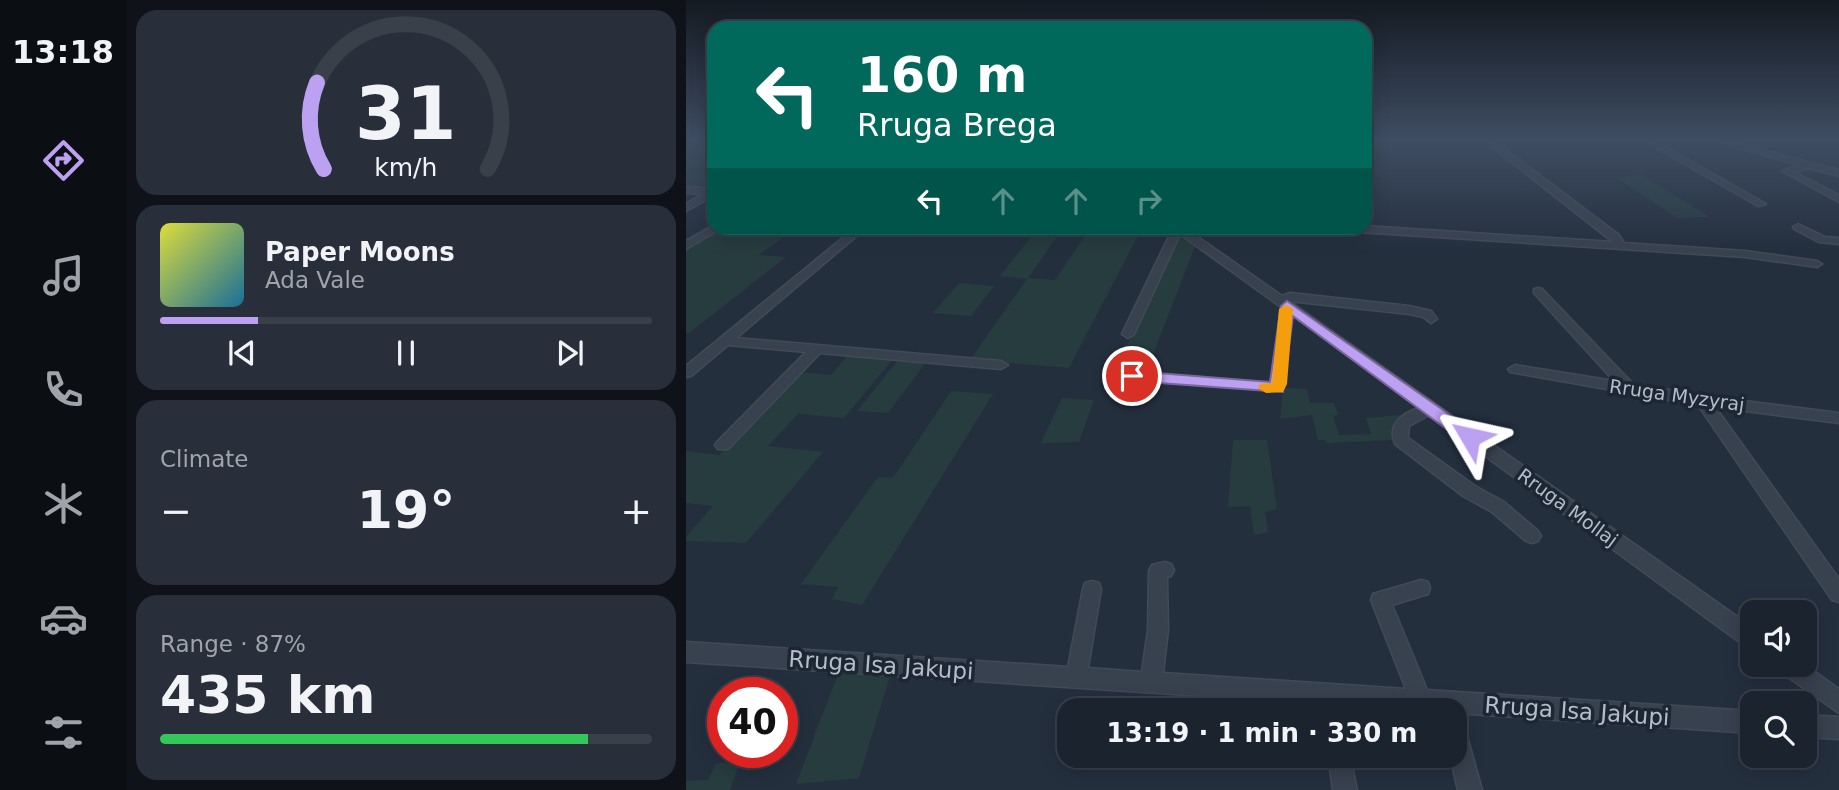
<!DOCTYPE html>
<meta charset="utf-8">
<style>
body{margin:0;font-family:"DejaVu Sans",sans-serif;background:#282f3a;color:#f1f3f6;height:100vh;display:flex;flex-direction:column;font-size:26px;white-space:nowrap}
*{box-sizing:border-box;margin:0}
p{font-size:23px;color:#a0a4aa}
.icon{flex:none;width:38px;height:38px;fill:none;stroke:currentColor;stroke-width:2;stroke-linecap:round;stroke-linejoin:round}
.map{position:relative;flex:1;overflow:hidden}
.panel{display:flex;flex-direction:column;gap:10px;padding:10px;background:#0f1319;width:560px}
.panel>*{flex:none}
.banner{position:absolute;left:21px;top:21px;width:665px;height:214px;border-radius:21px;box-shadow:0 4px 18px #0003,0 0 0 2px #39404a;background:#00695c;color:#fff;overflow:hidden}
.controls{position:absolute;left:1054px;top:600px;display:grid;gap:14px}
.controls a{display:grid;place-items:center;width:77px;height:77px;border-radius:14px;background:#1b232e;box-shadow:0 4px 18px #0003,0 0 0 2px #39404a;font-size:35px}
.speed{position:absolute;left:21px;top:677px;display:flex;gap:14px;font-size:35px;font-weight:700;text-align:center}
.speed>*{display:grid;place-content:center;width:91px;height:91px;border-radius:50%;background:#1b232e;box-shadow:0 4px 18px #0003,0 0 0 2px #39404a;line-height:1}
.speed .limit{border:10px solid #d22;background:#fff;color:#111}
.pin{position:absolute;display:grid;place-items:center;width:60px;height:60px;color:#fff;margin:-30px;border:4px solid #fff;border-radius:50%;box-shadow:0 2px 7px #0007}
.me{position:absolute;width:77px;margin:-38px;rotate:306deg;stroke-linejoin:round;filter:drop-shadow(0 0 5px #0008)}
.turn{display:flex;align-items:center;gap:24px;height:147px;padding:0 35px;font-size:32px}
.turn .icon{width:91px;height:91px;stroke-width:2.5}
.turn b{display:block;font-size:49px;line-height:60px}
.lanes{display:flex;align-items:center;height:66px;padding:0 35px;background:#0003;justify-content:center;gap:35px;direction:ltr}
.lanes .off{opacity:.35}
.big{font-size:52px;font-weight:600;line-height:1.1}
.panel .card{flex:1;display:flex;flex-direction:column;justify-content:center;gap:10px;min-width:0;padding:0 24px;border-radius:21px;background:#282f3a}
.panel .dial{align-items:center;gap:0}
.dial svg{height:182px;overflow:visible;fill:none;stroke:#39404a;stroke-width:7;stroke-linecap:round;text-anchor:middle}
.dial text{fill:#f1f3f6;stroke:none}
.song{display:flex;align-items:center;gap:21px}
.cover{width:84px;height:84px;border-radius:10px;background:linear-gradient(135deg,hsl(60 70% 55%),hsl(200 70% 35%))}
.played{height:7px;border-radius:4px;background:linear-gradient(90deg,#bca0f2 20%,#39404a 20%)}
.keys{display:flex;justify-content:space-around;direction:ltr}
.heat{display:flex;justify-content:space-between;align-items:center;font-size:38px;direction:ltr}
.charge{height:10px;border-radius:5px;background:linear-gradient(90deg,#34c759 87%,#39404a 0)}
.trip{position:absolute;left:371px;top:698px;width:410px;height:70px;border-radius:21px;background:#1b232e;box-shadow:0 4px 18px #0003,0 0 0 2px #39404a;font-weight:600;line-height:70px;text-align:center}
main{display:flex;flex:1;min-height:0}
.menu{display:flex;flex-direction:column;width:126px;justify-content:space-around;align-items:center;background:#0b0e12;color:#a0a4aa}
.menu .icon{width:49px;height:49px}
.menu .selected{color:#bca0f2}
.menu b{font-size:32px;color:#f1f3f6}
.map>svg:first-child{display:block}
.green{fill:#263c3f}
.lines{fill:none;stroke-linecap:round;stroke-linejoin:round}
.minor-casing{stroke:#414a57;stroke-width:3}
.minor{fill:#38414e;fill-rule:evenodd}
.route{fill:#bca0f2;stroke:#7a689d;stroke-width:2}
.slow{fill:#f59e0b}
.labels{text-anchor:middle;stroke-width:7;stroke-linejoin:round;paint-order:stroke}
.street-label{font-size:19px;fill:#b4bcc9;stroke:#1d2633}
.near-street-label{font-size:23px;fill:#b4bcc9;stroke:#1d2633}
</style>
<main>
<nav class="menu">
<b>13:18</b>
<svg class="icon selected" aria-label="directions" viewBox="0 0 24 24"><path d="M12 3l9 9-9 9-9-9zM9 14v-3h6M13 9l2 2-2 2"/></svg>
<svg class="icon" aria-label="music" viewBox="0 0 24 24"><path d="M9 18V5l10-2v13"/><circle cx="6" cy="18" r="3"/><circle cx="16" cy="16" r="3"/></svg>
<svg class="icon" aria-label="phone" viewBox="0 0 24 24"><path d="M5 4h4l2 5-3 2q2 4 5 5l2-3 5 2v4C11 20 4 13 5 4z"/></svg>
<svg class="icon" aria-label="climate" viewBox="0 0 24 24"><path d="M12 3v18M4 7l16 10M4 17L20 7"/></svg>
<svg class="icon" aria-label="car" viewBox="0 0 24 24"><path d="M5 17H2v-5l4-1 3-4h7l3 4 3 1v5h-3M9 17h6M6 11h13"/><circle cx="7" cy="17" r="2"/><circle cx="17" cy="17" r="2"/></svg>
<svg class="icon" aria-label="filters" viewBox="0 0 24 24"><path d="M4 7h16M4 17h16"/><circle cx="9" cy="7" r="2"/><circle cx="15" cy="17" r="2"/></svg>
</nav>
<section class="panel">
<div class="card dial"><svg viewBox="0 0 100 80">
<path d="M14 69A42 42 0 1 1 86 69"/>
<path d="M14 69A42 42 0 0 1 11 31" stroke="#bca0f2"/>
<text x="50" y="56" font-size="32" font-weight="700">31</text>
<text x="50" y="72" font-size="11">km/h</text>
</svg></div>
<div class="card">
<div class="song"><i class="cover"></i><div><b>Paper Moons</b><p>Ada Vale</p></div></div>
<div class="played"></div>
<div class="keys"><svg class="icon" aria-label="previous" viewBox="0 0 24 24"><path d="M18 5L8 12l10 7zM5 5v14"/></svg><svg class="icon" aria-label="pause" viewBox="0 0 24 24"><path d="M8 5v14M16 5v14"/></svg><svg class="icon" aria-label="next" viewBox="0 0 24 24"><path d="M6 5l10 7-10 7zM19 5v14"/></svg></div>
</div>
<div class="card"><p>Climate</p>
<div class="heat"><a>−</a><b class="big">19°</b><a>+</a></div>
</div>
<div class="card"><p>Range · 87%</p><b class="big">435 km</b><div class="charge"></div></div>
</section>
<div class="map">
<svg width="1153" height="790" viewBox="0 0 1153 790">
<rect width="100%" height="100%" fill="#242f3e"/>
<!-- green -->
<g class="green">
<path d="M0,143l28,2v40l-6,4 -22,-2z"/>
<path d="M956,175l68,42 -33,1 -60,-40z"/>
<path d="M30,228h80l-37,27 27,2 -97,76h-3v-86z"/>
<path d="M352,228h25l-35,50 27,2 35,-52h52l-73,140 -99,-8 57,-81 -27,-3z"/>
<path d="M493,233l17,11 -51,131 -30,-3z"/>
<path d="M273,283l35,3 -23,30 -38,-3z"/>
<path d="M163,354l44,5 -49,59 -46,-4 -30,32 55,6 -77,91 -60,-2v-4l27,-31 -27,-3v-52l33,4 80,-83 32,3z"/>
<path d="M213,359l28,2 -39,52 -31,-2z"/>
<path d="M597,388l24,1 3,14h24l4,12 -5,1 6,19 32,-1 -5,-16 33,-3v5l-7,16 2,4 -68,3 -1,-3h-7l-6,-25 -32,4z"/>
<path d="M265,391l42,3 -131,211 -30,-6 6,-12 -37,-3 77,-107 15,1z"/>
<path d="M376,398l32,2 -15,42 -38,1z"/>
<path d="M547,440h34l10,69 -12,3 3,20 -14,3 -4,-29 -22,1z"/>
<path d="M152,674l52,2 -31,102 -63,6z"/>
<path d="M54,762l-10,28h-44v-9l22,-1 8,-17z"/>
</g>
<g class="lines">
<!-- minor casing -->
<g class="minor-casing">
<g id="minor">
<path d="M801,140h18l-8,3 122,92 5,8 121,8 72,10 5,3 -5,3 -72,-10 -402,-26 -5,-3 27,-2 248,16 -126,-99z"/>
<path d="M957,140h10l113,64 -8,2z"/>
<path d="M1026,140h13l114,30v6l-30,-8 -15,4 45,23v7l-57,-31 17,-6z"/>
<path d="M0,187l28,2v6l-28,16v-7l17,-10 -17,-1z"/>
<path d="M1112,224l27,13 14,1v6l-20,-2 -25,-13 -1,-2z"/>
<path d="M28,225v3h5l-1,2 -32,19v-8z"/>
<path d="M169,228h11l-130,110 265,23 7,4 -7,4 -181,-16 -92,96h-10l-3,-4 3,-4 88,-89 -78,-7 -37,31 -5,1v-11z"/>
<path d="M487,228h12l97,68 8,-3 119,13 22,5 6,8 -6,4 -8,-6 -14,-3 -120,-13 463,326v21l-7,-2 -316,-231 -20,11 -1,12 67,48 29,16 34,29 3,5 -3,5 -6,2 -6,-2 -34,-29 -29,-16 -68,-52c-8,-19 7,-31 24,-36l-127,-93 -10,76 -155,-12 -2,-3 2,-3 5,-1 139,11 10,-76 -101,-73 -46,100 -6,4 -6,-4z"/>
<path d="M852,288l4,1 91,95 70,12 136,17v10l-124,-16 124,172v23l-7,-2 -134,-195 -188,-33 -2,-3 7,-4 99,16 -80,-88v-4z"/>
<path d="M479,562l6,2 3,6 -3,6 -4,1 1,53 -5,43 243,16 -35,-89 2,-6 48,-14 7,2 2,6 -2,6 -36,11 35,85 325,21v22l-298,-20v-3h-37l-731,-48v-20l382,25 15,-78 2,-6 7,-2 7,2 2,6 -13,79 54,4 6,-42 1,-59 3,-6z"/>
<path d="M1118,664l35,25v24l-58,-41 -3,-7z"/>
<path d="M1118,715l35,2v22l-35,-2z"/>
<path d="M768,718l8,3 3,8 17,61h-24l-8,-34h4z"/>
<path d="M642,756h22l7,34h-24z"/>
</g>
</g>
<!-- minor -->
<use href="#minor" class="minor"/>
</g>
<!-- sky -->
<linearGradient id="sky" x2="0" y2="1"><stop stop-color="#141a22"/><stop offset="0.56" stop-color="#3f4d63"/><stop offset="1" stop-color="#3f4d63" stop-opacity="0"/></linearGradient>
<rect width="1153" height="250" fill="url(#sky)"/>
<!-- route -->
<path class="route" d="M601,301l189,132 3,4 -3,5h-12l-171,-126 -10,76 -151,-11 -8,-5 8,-5 138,11 11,-76z"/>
<!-- slow -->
<path class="slow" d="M600,305l7,4 -6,75 -4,8 -17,1 -8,-5 2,-4 12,-1 7,-74z"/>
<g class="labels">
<!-- street labels -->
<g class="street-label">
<text transform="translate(991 395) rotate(8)" y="7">Rruga Myzyraj</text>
<text transform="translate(882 507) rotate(36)" y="7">Rruga Mollaj</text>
</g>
<!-- near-street labels -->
<g class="near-street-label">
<text transform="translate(195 665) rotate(4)" y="8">Rruga Isa Jakupi</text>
<text transform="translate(891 711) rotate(4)" y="8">Rruga Isa Jakupi</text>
</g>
</g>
</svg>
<div class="controls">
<a><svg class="icon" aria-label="sound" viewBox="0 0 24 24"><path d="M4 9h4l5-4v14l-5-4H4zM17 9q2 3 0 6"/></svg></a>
<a><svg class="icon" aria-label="search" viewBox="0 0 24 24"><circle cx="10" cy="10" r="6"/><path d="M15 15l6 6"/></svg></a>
</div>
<div class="speed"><div class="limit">40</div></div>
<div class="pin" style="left:446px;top:376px;background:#d93025"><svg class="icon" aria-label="arrive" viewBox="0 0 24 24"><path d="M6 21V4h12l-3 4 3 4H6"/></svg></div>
<svg class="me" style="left:784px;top:437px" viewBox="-20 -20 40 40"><path d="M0-17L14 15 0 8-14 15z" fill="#bca0f2" stroke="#fff" stroke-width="4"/></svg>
<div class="trip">13:19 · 1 min · 330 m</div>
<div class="banner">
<div class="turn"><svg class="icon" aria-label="left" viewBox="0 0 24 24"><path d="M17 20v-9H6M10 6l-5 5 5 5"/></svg><div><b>160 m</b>Rruga Brega</div></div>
<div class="lanes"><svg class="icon" aria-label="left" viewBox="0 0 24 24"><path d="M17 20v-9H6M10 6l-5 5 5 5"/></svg><svg class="icon off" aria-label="ahead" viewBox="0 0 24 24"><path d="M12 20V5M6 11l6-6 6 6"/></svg><svg class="icon off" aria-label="ahead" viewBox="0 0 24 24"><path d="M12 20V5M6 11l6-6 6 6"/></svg><svg class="icon off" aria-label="right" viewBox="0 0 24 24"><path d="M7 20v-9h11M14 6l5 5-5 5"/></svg></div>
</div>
</div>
</main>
